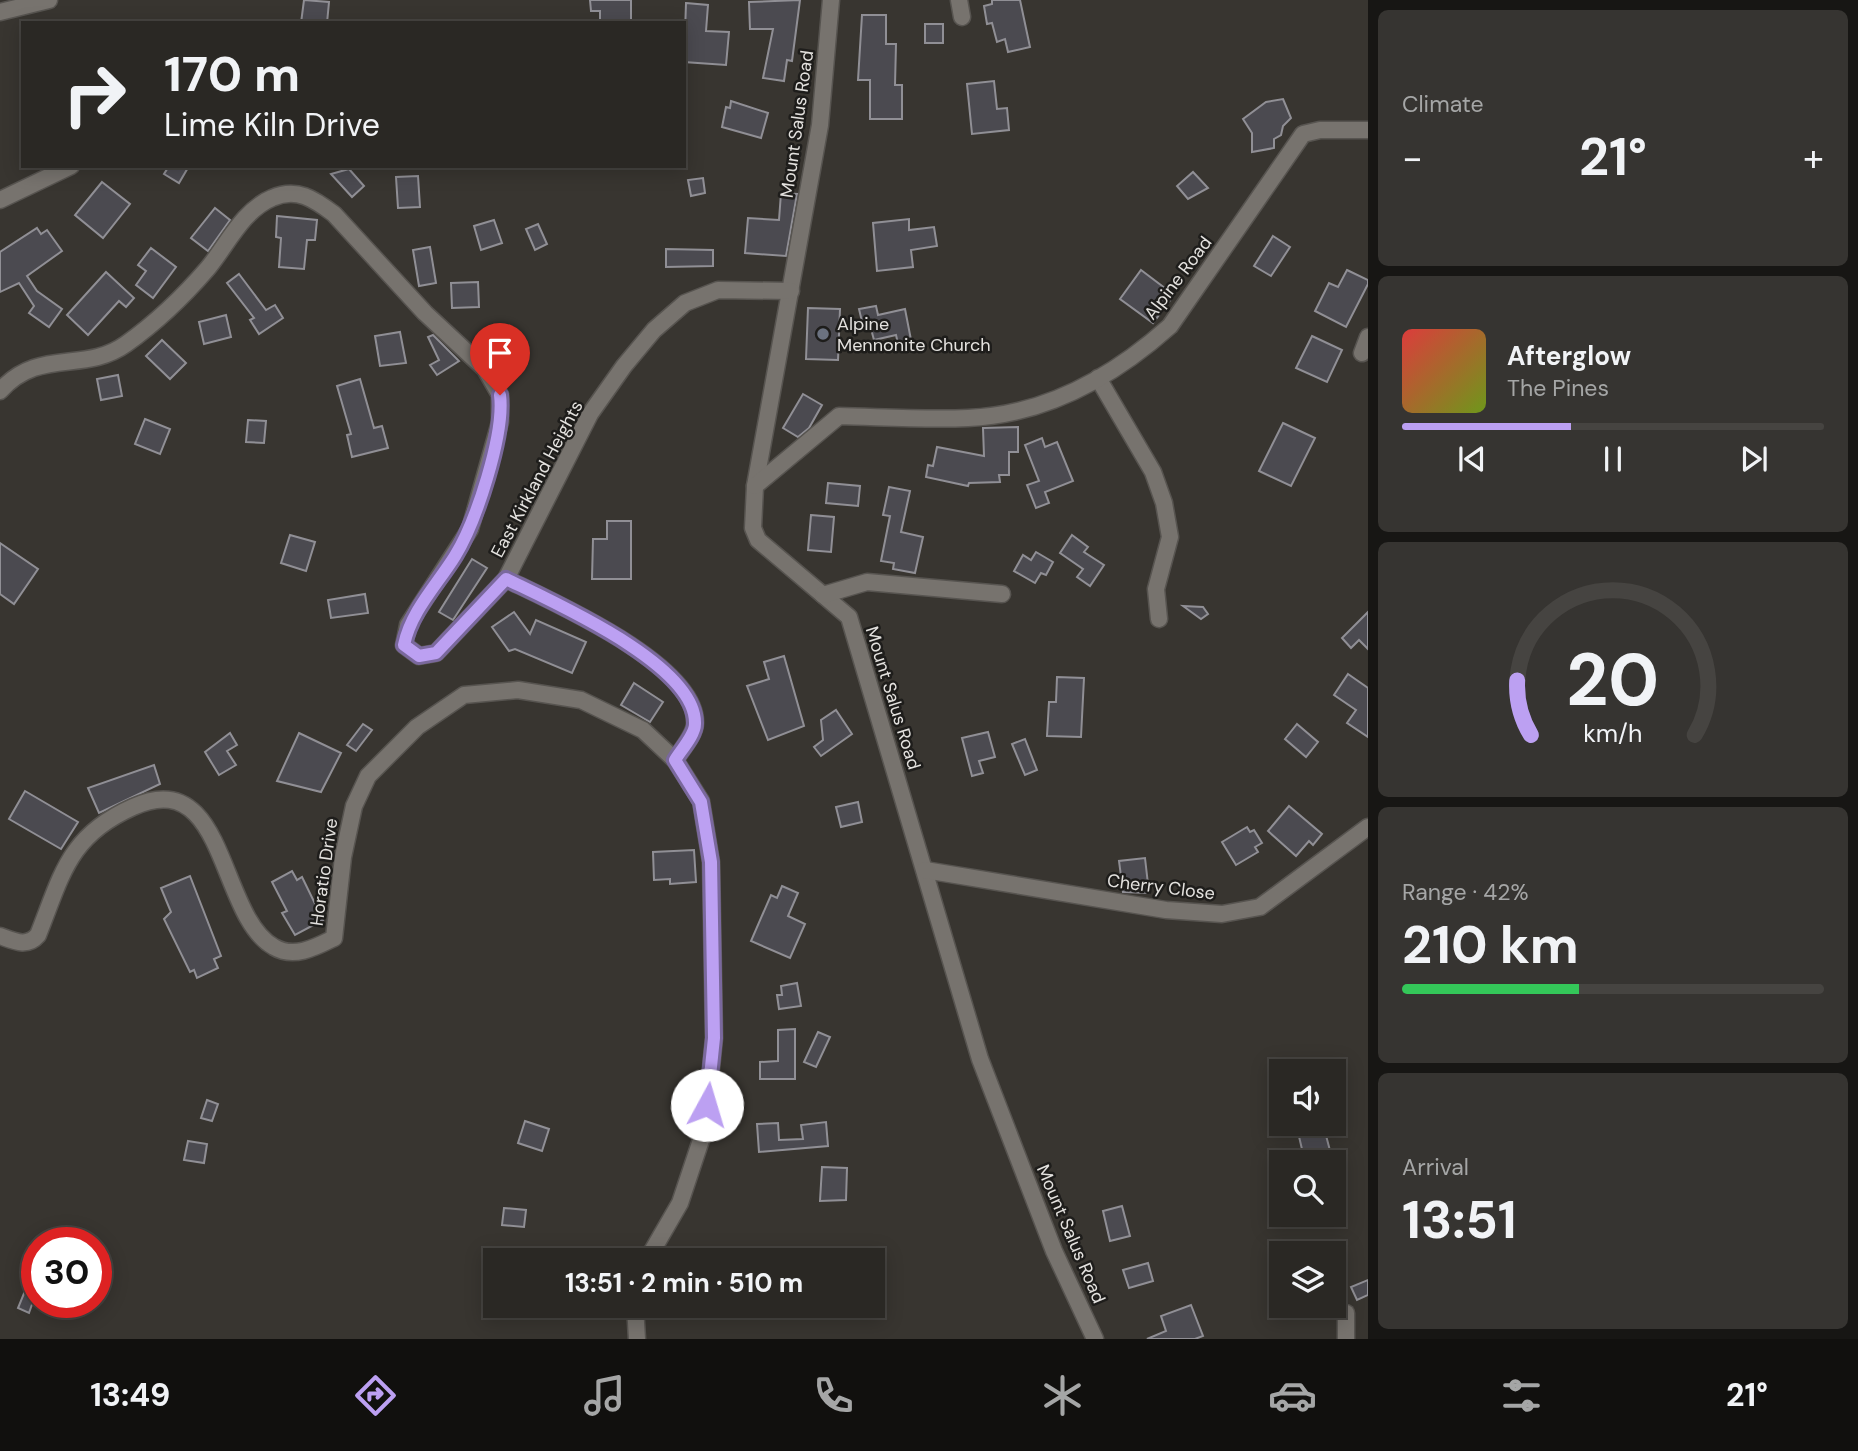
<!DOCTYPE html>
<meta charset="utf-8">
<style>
body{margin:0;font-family:"DM Sans",sans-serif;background:#363431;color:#f1f3f6;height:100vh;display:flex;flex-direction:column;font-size:26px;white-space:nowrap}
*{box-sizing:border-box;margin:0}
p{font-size:23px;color:#a5a6a6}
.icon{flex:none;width:38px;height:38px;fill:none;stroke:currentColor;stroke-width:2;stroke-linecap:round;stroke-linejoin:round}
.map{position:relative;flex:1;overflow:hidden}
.sheet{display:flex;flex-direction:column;gap:10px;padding:10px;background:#171614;width:490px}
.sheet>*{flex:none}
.hud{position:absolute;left:21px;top:21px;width:665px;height:147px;border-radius:0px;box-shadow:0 4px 18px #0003,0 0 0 2px #464441;background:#2a2824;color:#f1f3f6;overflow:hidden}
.buttons{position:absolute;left:1269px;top:1059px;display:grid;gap:14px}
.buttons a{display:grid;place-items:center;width:77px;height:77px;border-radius:0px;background:#2a2824;box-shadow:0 4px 18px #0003,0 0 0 2px #464441;font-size:35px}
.speed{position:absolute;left:21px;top:1227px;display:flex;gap:14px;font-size:35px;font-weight:700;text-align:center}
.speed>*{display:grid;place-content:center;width:91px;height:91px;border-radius:50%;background:#2a2824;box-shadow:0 4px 18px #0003,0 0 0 2px #464441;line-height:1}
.speed .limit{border:10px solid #d22;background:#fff;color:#111}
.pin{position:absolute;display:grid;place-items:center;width:60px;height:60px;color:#fff;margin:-72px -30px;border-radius:50% 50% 50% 0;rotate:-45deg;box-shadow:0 0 7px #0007}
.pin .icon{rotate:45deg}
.me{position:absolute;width:77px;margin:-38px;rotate:6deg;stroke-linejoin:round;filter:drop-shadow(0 0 5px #0008)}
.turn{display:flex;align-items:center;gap:24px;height:147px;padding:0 28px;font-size:32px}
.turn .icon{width:91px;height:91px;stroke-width:2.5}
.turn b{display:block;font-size:49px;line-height:60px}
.big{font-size:52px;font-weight:700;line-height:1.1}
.sheet .widget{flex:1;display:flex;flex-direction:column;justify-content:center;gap:10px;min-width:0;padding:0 24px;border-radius:10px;background:#363431}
.sheet .dial{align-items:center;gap:0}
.dial svg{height:182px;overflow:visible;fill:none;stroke:#464441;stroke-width:7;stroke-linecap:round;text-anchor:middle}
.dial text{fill:#f1f3f6;stroke:none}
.song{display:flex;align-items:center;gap:21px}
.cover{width:84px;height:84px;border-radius:10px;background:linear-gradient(135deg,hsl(0 70% 55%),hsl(80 70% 35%))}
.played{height:7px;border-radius:4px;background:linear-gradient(90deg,#bca0f2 40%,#464441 40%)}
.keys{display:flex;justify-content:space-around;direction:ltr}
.heat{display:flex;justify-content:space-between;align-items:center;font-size:38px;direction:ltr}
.charge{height:10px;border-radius:5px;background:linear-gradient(90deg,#34c759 42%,#464441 0)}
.trip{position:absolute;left:483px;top:1248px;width:402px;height:70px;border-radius:0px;background:#2a2824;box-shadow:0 4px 18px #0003,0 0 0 2px #464441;font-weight:700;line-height:70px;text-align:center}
.menu{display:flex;height:112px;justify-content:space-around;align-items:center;background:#11100e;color:#a5a6a6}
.menu .icon{width:49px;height:49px}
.menu .current{color:#bca0f2}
.menu b{font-size:32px;color:#f1f3f6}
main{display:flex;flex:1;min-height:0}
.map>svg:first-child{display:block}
.building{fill:#4b4a50;stroke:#908f95;stroke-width:2}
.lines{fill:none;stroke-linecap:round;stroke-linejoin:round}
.minor-casing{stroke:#575450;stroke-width:19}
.minor{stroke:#77736e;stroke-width:16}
.route-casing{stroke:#7a689d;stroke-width:18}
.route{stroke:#bca0f2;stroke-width:12}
.worship-dot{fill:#6b7280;stroke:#1e1d1b;stroke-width:2.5}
.labels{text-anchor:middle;stroke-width:5;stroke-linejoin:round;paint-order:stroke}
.street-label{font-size:18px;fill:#e4e2df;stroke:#1e1d1b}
.poi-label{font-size:18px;fill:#e4e2df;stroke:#1e1d1b;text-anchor:start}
</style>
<main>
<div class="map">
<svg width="1368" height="1339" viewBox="0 0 1368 1339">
<rect width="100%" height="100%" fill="#383530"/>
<!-- building -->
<g class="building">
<path d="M304,0l25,2 -2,21h-26z"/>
<path d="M590,0h41v23h-31v-12h-9z"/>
<path d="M800,0l-8,61 -5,-1 -3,21 -21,-3 10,-49h-23l-1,-27z"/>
<path d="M992,0h28l10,47 -22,5 -3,-13 -8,3 -5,-19 -5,1 -3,-18 8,-2z"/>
<path d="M686,3l22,2 -2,26 23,1 -3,33 -42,-3z"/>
<path d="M862,15h24v29h10l-1,41h7v34h-32v-39h-12z"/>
<rect x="925" y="24" width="18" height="19"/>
<path d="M994,81l3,28 10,-1 2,22 -37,4 -5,-50z"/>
<path d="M1283,99l8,19 -8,8 -2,9 -7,4v9l-22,4v-19l-9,-14 23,-17z"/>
<path d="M731,101l37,12 -7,25 -39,-11 4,-20 4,1z"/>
<path d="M169,166h20l-10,17 -15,-9z"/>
<path d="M349,169l15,17 -12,11 -21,-23z"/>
<path d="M1193,172l15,16 -20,11 -11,-13z"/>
<path d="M418,176l2,31 -22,1 -2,-31z"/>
<path d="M703,178l2,15 -14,3 -3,-16z"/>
<path d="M102,182l28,22 -27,34 -28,-23z"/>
<path d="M781,193l16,1 -11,62 -41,-3 3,-35 31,2z"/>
<path d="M215,208l15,12 -22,31 -17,-13z"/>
<path d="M277,216l40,4 -2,20h-8l-3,29 -25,-2 2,-29 -5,-1z"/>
<path d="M909,219v11l25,-3 3,19 -26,4 2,17 -36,4 -4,-48z"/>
<path d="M494,220l8,23 -21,7 -7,-24z"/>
<path d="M538,224l9,20 -12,6 -9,-21z"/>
<path d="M37,228l4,6 6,-4 15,21 -35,25 10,15 25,18 -13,18 -20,-14 5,-7 -15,-23 -19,9v-40z"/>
<path d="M1273,236l17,11 -19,29 -17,-10z"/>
<path d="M430,247l6,36 -17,3 -6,-36z"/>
<path d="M151,248l25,19 -23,31 -17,-13 10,-14 -8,-6z"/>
<path d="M666,249l47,1v16l-47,1z"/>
<path d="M1141,270l33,25 -21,28 -33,-24z"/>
<path d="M1347,270l21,10v4l-22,43 -31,-16 14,-28 9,4z"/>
<path d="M106,272l28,26 -8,9 -7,-6 -31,34 -21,-20z"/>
<path d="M239,274l27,36 9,-5 8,13 -24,16 -9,-14 4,-2 -27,-35z"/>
<path d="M478,282l1,25 -27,1 -1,-25z"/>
<path d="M876,306l2,9 27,-6 7,36 -13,3 -3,-13 -22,5 -4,-15 -7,1 -4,-17z"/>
<path d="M808,308l32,1 -2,51 -32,-1z"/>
<path d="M226,315l5,22 -27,7 -5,-22z"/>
<path d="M400,332l6,31 -26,3 -5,-30z"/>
<path d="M433,335l26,26 -22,14 -7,-10 9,-5 -11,-23z"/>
<path d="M1312,336l30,14 -15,32 -31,-14z"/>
<path d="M162,340l24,23 -16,16 -24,-23z"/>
<path d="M118,375l4,21 -21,4 -4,-21z"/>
<path d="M360,379l14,49 8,-2 6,22 -36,9 -5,-22 4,-1 -14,-48z"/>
<path d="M803,394l19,11 -13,23 -11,9 -15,-9z"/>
<path d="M145,419l25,10 -10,25 -25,-10z"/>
<path d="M248,420l18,1 -2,22 -18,-1z"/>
<path d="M1283,423l32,15 -24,48 -32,-15z"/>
<path d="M1018,427v25h-9v23h-10l1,7 -31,1 -1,3 -42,-9 2,-12 5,1 4,-19 47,9 -1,-28z"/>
<path d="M1042,438l3,9 12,-5 16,39 -28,11 4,11 -13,5 -9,-23 12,-4 -14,-36z"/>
<path d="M828,483l32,3 -2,20 -32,-3z"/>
<path d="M889,487l21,4 -9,41 22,5 -8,36 -22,-4 1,-6 -13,-2 9,-45 -7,-1z"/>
<path d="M811,515l23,2 -3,35 -23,-2z"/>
<path d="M607,521h24v58h-39l1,-40h14z"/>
<path d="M290,535l25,7 -9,29 -25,-8z"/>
<path d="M1072,535l16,12 -4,5 20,13 -14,21 -13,-9 6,-8 -23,-16z"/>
<path d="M0,543l38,26 -24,35 -14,-10z"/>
<path d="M1036,552l17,10 -7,13 -5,-2 -6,10 -21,-12 9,-16 8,5z"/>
<path d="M472,559l15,9 -34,52 -14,-8z"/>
<path d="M365,594l3,19 -37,5 -3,-18z"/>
<path d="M1183,606l20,1 5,7 -7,5z"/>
<path d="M514,612l16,22 6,-14 50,22 -14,31 -57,-24 -6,2 -17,-24z"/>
<path d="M1368,612v37l-9,-9 -8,8 -9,-10z"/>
<path d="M784,656l20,70 -36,14 -21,-54 22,-7 -5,-17z"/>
<path d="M1348,674l20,14v49l-21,-14 9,-13 -22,-15z"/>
<path d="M1057,677l27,1 -3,59 -34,-1 2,-34h7z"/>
<path d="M634,683l29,19 -13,20 -29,-17z"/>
<path d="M836,710l16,24 -31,22 -7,-9 9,-7 -2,-20z"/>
<path d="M363,724l9,6 -16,21 -9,-6z"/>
<path d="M1297,724l21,18 -12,15 -21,-18z"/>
<path d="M988,732l7,25 -16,4 4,12 -11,3 -10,-38z"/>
<path d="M230,733l7,12 -10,6 9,14 -17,10 -14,-23z"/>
<path d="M299,733l42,20 -20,39 -44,-11z"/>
<path d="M1025,739l12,31 -12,5 -13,-31z"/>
<path d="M154,765l6,19 -61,29 -11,-25z"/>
<path d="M25,791l53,31 -17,27 -52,-30z"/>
<path d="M858,802l4,20 -21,5 -5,-20z"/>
<path d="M1289,806l33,28 -9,11 -4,-4 -13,15 -28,-25z"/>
<path d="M1247,827l3,5 4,-2 8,13 -7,4 3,5 -22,13 -14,-23z"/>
<path d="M694,850l2,32 -26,2v-5l-16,1 -1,-28z"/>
<path d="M1145,858l4,35 -26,-1 -4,-31z"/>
<path d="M292,871l5,9 5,-3 21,43 -28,15 -13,-22 5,-2 -15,-29z"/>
<path d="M190,876l31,80 -7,3 4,9 -21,10 -3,-8 -4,2 -26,-53 7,-7 -10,-24z"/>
<path d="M782,886l16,7 -10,23 17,8 -15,34 -39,-17 20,-46 6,3z"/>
<path d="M797,983l4,23 -22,3 -2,-14h5l-1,-9z"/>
<path d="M795,1029v50h-35v-17l18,-1v-31z"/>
<path d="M818,1032l12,5 -14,30 -12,-5z"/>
<path d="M207,1100l11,4 -6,17 -11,-3z"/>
<path d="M525,1121l24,8 -7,22 -24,-8z"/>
<path d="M826,1122l2,24 -69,6 -2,-28 21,-1 1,17 24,-1 -2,-14z"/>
<path d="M1314,1124h9l10,38h-28l-8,-34z"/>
<path d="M188,1141l19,3 -3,19 -20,-3z"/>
<path d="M822,1167l25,1 -1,32 -26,1z"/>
<path d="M1122,1206l8,30 -20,5 -7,-30z"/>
<path d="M504,1208l22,2 -2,17 -22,-2z"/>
<path d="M1148,1263l5,18 -24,7 -6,-18z"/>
<path d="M1368,1280v15l-11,5 -6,-13z"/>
<path d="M27,1286l10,4 -8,23 -11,-5z"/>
<path d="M1191,1305l12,31 -8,3h-48l19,-8 -5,-15z"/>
</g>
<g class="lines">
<!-- minor casing -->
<g class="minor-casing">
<g id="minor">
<path d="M831,0l-11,125 -65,361 -2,42 5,12 91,77 131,442 74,192 41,88"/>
<path d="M959,0l3,17"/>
<path d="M0,12l49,-12"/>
<path d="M0,200l71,-34"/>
<path d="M1362,353l6,-16"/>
<path d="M1098,378l55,94 11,31 6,34 -14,52 3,30"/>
<path d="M0,391c39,-44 84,-17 126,-47 31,-22 57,-47 82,-76 19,-23 35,-58 64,-70 25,-11 42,1 62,16l91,99 60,56 15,26v27l-30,107 -62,96 -4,20 15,11 17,-3 70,-74 84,-165 34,-48 30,-36 31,-27 33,-13 73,1"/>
<path d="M755,486l84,-70c43,1 87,4 129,2 77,-3 146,-42 202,-92l133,-192 17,-4h48"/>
<path d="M506,579c47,23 191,86 189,144 0,12 -14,27 -20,37"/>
<path d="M823,595l44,-13 135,12"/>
<path d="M925,870l241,40 56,4 38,-7 108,-80"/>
<path d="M0,936c14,5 27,12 38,-1 24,-60 30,-99 95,-128 94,-43 85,109 141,140 20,12 42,0 60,-9l9,-81 11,-51 14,-30 49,-49 47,-32 54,-5 63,10 62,30 32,30 26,41 10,61 3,176 -9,90 -25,75 -33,57"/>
<path d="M635,1306l2,33"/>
<path d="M1346,1313v26"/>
</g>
</g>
<!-- minor -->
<use href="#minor" class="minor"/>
</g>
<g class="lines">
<!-- route casing -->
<g class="route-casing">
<path id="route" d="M500,395c5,39 -24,127 -45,161 -18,29 -44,55 -51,89l15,11 17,-3 70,-74c47,23 191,86 189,145 0,11 -14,26 -20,36l26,42 10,60 3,176 -7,67"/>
</g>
<!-- route -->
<use href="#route" class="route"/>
</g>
<!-- markers -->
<circle class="worship-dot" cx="823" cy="334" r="7"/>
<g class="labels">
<!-- street labels -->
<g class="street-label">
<text transform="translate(797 124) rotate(-82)" y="6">Mount Salus Road</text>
<text transform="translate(1178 278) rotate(-53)" y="6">Alpine Road</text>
<text transform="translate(537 479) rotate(-62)" y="6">East Kirkland Heights</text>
<text transform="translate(893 698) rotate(73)" y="6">Mount Salus Road</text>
<text transform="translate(324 872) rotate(-82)" y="6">Horatio Drive</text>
<text transform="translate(1161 887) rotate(7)" y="6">Cherry Close</text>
<text transform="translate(1071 1234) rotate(67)" y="6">Mount Salus Road</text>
</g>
<!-- poi labels -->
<g class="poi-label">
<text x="837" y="330">Alpine<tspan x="837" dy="21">Mennonite Church</tspan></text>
</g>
</g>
</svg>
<div class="buttons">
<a><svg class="icon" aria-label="sound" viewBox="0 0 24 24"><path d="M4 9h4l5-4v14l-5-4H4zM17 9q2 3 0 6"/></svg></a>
<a><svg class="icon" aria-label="search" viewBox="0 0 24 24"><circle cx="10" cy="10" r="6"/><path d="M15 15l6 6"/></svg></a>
<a><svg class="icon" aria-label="layers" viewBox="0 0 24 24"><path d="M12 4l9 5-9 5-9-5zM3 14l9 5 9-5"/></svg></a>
</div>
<div class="speed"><div class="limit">30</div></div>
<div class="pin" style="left:500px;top:395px;background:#d93025"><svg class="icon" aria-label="arrive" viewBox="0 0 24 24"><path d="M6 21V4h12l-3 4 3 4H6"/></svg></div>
<svg class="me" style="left:707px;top:1105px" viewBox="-20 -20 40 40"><circle r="19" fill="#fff"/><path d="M0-13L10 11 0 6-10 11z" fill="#bca0f2"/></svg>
<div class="trip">13:51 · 2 min · 510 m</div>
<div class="hud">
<div class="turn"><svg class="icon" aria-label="right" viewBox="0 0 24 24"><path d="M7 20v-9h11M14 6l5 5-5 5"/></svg><div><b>170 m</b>Lime Kiln Drive</div></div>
</div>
</div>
<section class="sheet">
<div class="widget"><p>Climate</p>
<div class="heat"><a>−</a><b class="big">21°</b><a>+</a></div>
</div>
<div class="widget">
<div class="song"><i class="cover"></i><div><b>Afterglow</b><p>The Pines</p></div></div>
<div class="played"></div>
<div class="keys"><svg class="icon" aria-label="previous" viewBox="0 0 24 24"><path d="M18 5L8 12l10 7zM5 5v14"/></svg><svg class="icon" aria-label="pause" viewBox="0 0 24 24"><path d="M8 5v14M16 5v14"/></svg><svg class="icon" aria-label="next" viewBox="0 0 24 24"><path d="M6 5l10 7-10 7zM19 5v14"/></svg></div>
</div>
<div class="widget dial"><svg viewBox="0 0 100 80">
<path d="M14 69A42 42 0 1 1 86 69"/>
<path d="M14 69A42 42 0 0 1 8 45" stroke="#bca0f2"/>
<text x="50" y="56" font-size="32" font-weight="700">20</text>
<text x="50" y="72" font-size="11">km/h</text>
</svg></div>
<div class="widget"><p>Range · 42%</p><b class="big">210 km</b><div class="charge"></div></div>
<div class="widget"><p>Arrival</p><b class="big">13:51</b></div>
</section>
</main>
<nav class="menu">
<b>13:49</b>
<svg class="icon current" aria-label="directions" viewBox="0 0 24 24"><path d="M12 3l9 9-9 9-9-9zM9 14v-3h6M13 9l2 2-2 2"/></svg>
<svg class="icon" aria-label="music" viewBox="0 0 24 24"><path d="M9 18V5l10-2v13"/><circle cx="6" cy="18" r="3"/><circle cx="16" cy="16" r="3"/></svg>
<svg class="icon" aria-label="phone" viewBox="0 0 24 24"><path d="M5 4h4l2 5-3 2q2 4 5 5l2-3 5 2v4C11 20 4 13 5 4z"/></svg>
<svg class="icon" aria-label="climate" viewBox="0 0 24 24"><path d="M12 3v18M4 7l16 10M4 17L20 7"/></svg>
<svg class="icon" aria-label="car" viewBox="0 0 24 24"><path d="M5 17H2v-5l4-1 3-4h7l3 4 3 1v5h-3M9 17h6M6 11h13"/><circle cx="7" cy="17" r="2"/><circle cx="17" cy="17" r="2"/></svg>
<svg class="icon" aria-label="filters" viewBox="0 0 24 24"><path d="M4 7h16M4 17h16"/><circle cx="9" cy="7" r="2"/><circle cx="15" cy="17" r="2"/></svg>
<b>21°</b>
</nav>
